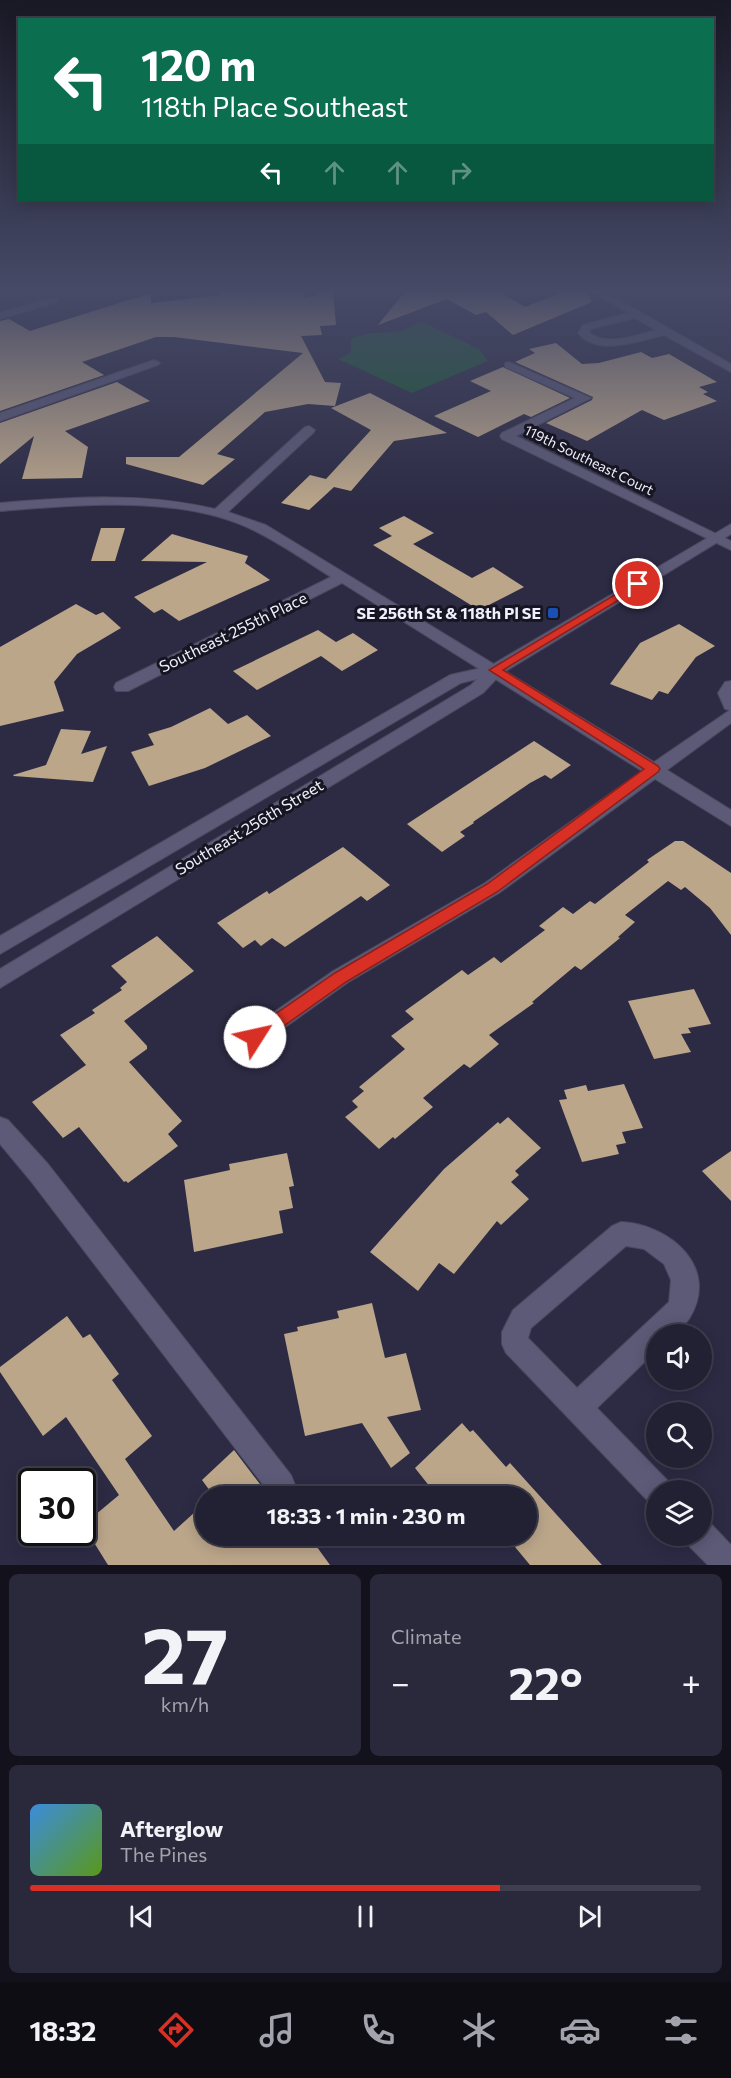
<!DOCTYPE html>
<meta charset="utf-8">
<style>
body{margin:0;font-family:Commissioner,sans-serif;background:#2a283b;color:#f1f3f6;height:100vh;display:flex;flex-direction:column;font-size:22px;white-space:nowrap}
*{box-sizing:border-box;margin:0}
p{font-size:20px;color:#a2a3ac}
.icon{flex:none;width:33px;height:33px;fill:none;stroke:currentColor;stroke-width:2;stroke-linecap:round;stroke-linejoin:round}
.map{position:relative;height:1565px;overflow:hidden}
.details{display:flex;flex-direction:column;gap:9px;padding:9px;background:#13121c;flex:1}
.details>*{flex:none}
.guide{position:absolute;left:18px;top:18px;width:696px;height:183px;border-radius:0px;box-shadow:0 3px 15px #0003,0 0 0 2px #3f3e4e;background:#0b6e4f;color:#fff;overflow:hidden}
.fabs{position:absolute;left:646px;top:1324px;display:grid;gap:12px}
.fabs a{display:grid;place-items:center;width:66px;height:66px;border-radius:50%;background:#222033;box-shadow:0 3px 15px #0003,0 0 0 2px #3f3e4e;font-size:30px}
.speed{position:absolute;left:18px;top:1468px;display:flex;gap:12px;font-size:30px;font-weight:700;text-align:center}
.speed>*{display:grid;place-content:center;width:78px;height:78px;border-radius:50%;background:#222033;box-shadow:0 3px 15px #0003,0 0 0 2px #3f3e4e;line-height:1}
.speed .limit{border:3px solid #111;border-radius:9px;background:#fff;color:#111}
.pin{position:absolute;display:grid;place-items:center;width:51px;height:51px;color:#fff;margin:-26px;border:3px solid #fff;border-radius:50%;box-shadow:0 2px 6px #0007}
.me{position:absolute;width:66px;margin:-33px;rotate:55deg;stroke-linejoin:round;filter:drop-shadow(0 0 4px #0008)}
.turn{display:flex;align-items:center;gap:21px;height:126px;padding:0 24px;font-size:27px}
.turn .icon{width:78px;height:78px;stroke-width:2.5}
.turn b{display:block;font-size:42px;line-height:51px}
.lanes{display:flex;align-items:center;height:57px;padding:0 24px;background:#0003;justify-content:center;gap:30px;direction:ltr}
.lanes .off{opacity:.35}
.big{font-size:45px;font-weight:700;line-height:1.1}
.details .card{flex:1;display:flex;flex-direction:column;justify-content:center;gap:9px;min-width:0;padding:0 21px;border-radius:9px;background:#2a283b}
.details .dial{align-items:center;gap:0}
.dial b{font-size:78px;line-height:1}
.song{display:flex;align-items:center;gap:18px}
.cover{width:72px;height:72px;border-radius:9px;background:linear-gradient(135deg,hsl(210 70% 55%),hsl(90 70% 35%))}
.played{height:6px;border-radius:3px;background:linear-gradient(90deg,#d93025 70%,#3f3e4e 70%)}
.keys{display:flex;justify-content:space-around;direction:ltr}
.heat{display:flex;justify-content:space-between;align-items:center;font-size:33px;direction:ltr}
.details .tiles{flex:1;display:grid;gap:9px;grid-template-columns:1fr 1fr}
.card:last-child{grid-column:span 2}
.trip{position:absolute;left:195px;top:1486px;width:342px;height:60px;border-radius:30px;background:#222033;box-shadow:0 3px 15px #0003,0 0 0 2px #3f3e4e;font-weight:700;line-height:60px;text-align:center}
.menu{display:flex;height:96px;justify-content:space-around;align-items:center;background:#0e0d14;color:#a2a3ac}
.menu .icon{width:42px;height:42px}
.menu .selected{color:#d93025}
.menu b{font-size:27px;color:#f1f3f6}
.map>svg:first-child{display:block}
.green{fill:#195a30}
.building{fill:#bba68a}
.lines{fill:none;stroke-linecap:round;stroke-linejoin:round}
.street-casing{stroke:#4a485d;stroke-width:2}
.secondary-casing{stroke:#4a485d;stroke-width:2}
.street{fill:#5c5a77;fill-rule:evenodd}
.secondary{fill:#5c5a77;fill-rule:evenodd}
.route{fill:#d93025;stroke:#8d1f18;stroke-width:1.5}
.transit-dot{fill:#1a4fb4;stroke:#161521;stroke-width:2}
.labels{text-anchor:middle;stroke-width:6;stroke-linejoin:round;paint-order:stroke}
.far-street-label{font-size:14px;fill:#f0effd;stroke:#161521}
.poi-label{font-size:16px;font-weight:bold;fill:#f0effd;stroke:#161521;text-anchor:end}
.street-label{font-size:16px;fill:#f0effd;stroke:#161521}
</style>
<div class="map">
<svg width="731" height="1565" viewBox="0 0 731 1565">
<rect width="100%" height="100%" fill="#2d2b44"/>
<!-- green -->
<path class="green" d="M422,322l57,27 9,12 -76,32 -74,-34 13,-7v-14l20,-5 28,-1z"/>
<!-- building -->
<g class="building">
<path d="M215,290h86l4,8 11,-3 -1,-5h18l3,35 -16,1 2,9 -21,1 24,46 16,1 -6,23 -27,-2 -43,8 -48,42 18,5 -32,26 -77,-21v-7h53l124,-104 -129,-16h-18l-74,25 22,13 -104,36v-90l9,-2 21,12 121,-38v10l69,-8z"/>
<path d="M406,290h90l29,17 44,-17h18l5,12 -79,33 -27,-23 -10,3 -29,-16 -69,26z"/>
<path d="M556,343l26,21 17,-1 42,-11 11,6 17,-4 48,28 -18,5 9,5 -5,2 14,7 -53,19 -22,-10 -55,31 -41,-18 46,-23 1,-3 -78,-35 20,-9 -6,-4z"/>
<path d="M503,367l67,31 -39,19 -7,-3 -46,23 -44,-21 57,-25 -21,-10z"/>
<path d="M117,382l33,19 -85,30 23,16 -6,31 -60,1 12,-43 -34,28v-41z"/>
<path d="M370,393l77,40 -53,8 -43,50 -17,-4 -25,23 -28,-7 29,-28 16,4 45,-49 -40,-22z"/>
<path d="M404,516l30,17 -21,11 59,34 21,-11 31,20 -45,23 -106,-65 19,-9 -13,-8z"/>
<path d="M101,528h24l-10,33h-24z"/>
<path d="M172,534l76,22 -3,7 25,17 -91,41 -17,-12 -8,4 -20,-16 73,-35 -66,-1z"/>
<path d="M76,604l20,11 7,-3 18,16 -44,26 -23,28 10,29 -64,15v-79z"/>
<path d="M679,624l36,22 -19,11 -28,37 -9,-3 -7,9 -42,-16 30,-41z"/>
<path d="M318,630l18,12 17,-9 25,17 -36,21 -21,-15 -64,34 -24,-19z"/>
<path d="M210,708l18,16 19,-9 24,21 -66,32 -56,18 -18,-34 23,-7 -6,-11 23,-7z"/>
<path d="M61,729l30,2 -10,23 26,-8 -14,36 -79,-6 -1,-1 33,-10z"/>
<path d="M534,741l37,24 -20,14 -6,-4 -15,8 -57,39 1,1 -14,9 5,4 -23,16 -35,-28z"/>
<path d="M675,841h8l48,32v62l-21,-27 -25,-21 -4,3 -13,-9 -43,34 10,7 -17,15 2,1 -39,32 -6,-4 -43,36 2,1 -45,32 10,9 -29,24 -6,-4 -41,34 10,9 -38,32 -2,-2 -14,12 -34,-32 13,-10 -6,-6 12,-10 -5,-4 46,-38 -14,-13 23,-17 -9,-8 57,-41 6,5 26,-18 7,6 44,-33 -6,-4 24,-19 10,7 17,-13 5,3 54,-42 -2,-2z"/>
<path d="M343,847l47,38 -23,16 -6,-5 -76,51 -13,-9 -11,8 -6,-6 -12,8 -26,-25 50,-32 2,3z"/>
<path d="M157,936l37,35 -70,50 23,25v3l-18,13 53,59 -14,13 10,12 -50,37 -2,-2 -2,1 -45,-55 -16,11 -31,-36 54,-37 -26,-30 35,-22 -3,-3 30,-20 -2,-2 7,-6 -16,-16z"/>
<path d="M694,989l17,35 -23,4 3,5 -10,1 10,18 -37,7 -26,-58z"/>
<path d="M624,1084l19,44 -21,4 4,11 -10,2 3,9 -37,8 -23,-62 8,-1 -3,-9 22,-5 2,6z"/>
<path d="M508,1117l33,31 -26,23 4,4 -8,7 18,17 -28,26 -4,-4 -43,53 -15,-11 -21,28 -48,-39 74,-83 54,-47 2,2z"/>
<path d="M731,1151v50l-29,-30z"/>
<path d="M287,1153l7,33 -5,1 4,21 -14,3 4,22 -89,19 -10,-72 46,-10 -1,-6z"/>
<path d="M372,1303l13,55 21,-5 15,57 -34,7 23,36 -19,15 -29,-45 -57,13 -21,-102 14,-3 -1,-4 42,-9 -2,-7z"/>
<path d="M67,1316l16,22 7,-4 29,40 -7,6 40,56 -27,23 49,72 32,-29v34h103l21,29h-222l-25,-40 36,-30 -53,-78 -23,19 -43,-64v-5z"/>
<path d="M462,1423l8,9 3,-2 33,37 4,-4 92,102h-72l-24,-29h20v-39h-88l-23,-29z"/>
<path d="M234,1450l35,46 1,1h-59l2,-2 -11,-15z"/>
</g>
<g class="lines">
<!-- street casing -->
<g class="street-casing">
<g id="street">
<path d="M303,290h10l1,4 -9,2z"/>
<path d="M590,290h12l129,74v8l-67,-37c-26,6 -66,22 -86,-2l5,-8 45,-12zM635,318l21,12c-19,5 -50,17 -67,2l2,-3z"/>
<path d="M54,297l4,1v4l-58,17v-6z"/>
<path d="M154,360l6,3 -2,2 -158,56v-8z"/>
<path d="M509,362l82,36 -75,38 215,105v9l-229,-111 -2,-3 2,-3 73,-35 -70,-31v-4z"/>
<path d="M309,426l6,4 -2,3 -85,79 38,13 388,237 76,-52 -5,-1 -7,-16 7,-11 6,-1v42l-64,47 64,40v16l-76,-47 -156,114 -152,90 -84,60 -8,3 -8,-3 -3,-6 3,-6 86,-60 152,-88 157,-112 -300,-188 -214,108h-12l-2,-4 2,-4 215,-106c-24,-15 -48,-32 -74,-45 -72,-38 -178,-27 -257,-21v-8c72,-6 145,-11 215,6l90,-82z"/>
<path d="M0,1117l8,3 40,44 243,311 4,10 -4,10h-20l-241,-315 -30,-36z"/>
<path d="M621,1222c49,2 100,46 68,97 -4,6 -12,11 -17,16h-15v15l-60,58 71,73 5,10h-16v14l-9,-4 -142,-148 -4,-9v-12l11,-22 99,-84zM626,1246l18,3 20,15 7,16 -2,22 -92,86 -49,-50 3,-10z"/>
<path d="M702,1522l10,3 19,20v20h-23l-18,-18 -4,-11h16z"/>
</g>
</g>
<!-- secondary casing -->
<g class="secondary-casing">
<path id="secondary" d="M731,524v10l-230,140 -18,19 -483,295v-19l471,-284 6,-6 -16,4 -461,271v-18l450,-261 40,-9z"/>
</g>
<!-- street -->
<use href="#street" class="street"/>
<!-- secondary -->
<use href="#secondary" class="secondary"/>
</g>
<!-- sky -->
<linearGradient id="sky" x2="0" y2="1"><stop stop-color="#191825"/><stop offset="0.57" stop-color="#464a67"/><stop offset="1" stop-color="#464a67" stop-opacity="0"/></linearGradient>
<rect width="731" height="509" fill="url(#sky)"/>
<!-- route -->
<path class="route" d="M638,581l4,1v4l-139,84 155,96 2,3 -2,3 -161,120 -151,90 -85,60 -6,2 -6,-2 -2,-5 2,-5 86,-59 152,-89 157,-115 -155,-99z"/>
<!-- markers -->
<rect class="transit-dot" x="547" y="607" width="12" height="12" rx="3"/>
<g class="labels">
<!-- far-street labels -->
<g class="far-street-label">
<text transform="translate(589 460) rotate(26)" y="5">119th Southeast Court</text>
</g>
<!-- poi labels -->
<g class="poi-label">
<text x="541" y="619">SE 256th St &amp; 118th Pl SE</text>
</g>
<!-- street labels -->
<g class="street-label">
<text transform="translate(233 632) rotate(-26)" y="6">Southeast 255th Place</text>
<text transform="translate(249 827) rotate(-31)" y="6">Southeast 256th Street</text>
</g>
</g>
</svg>
<div class="fabs">
<a><svg class="icon" aria-label="sound" viewBox="0 0 24 24"><path d="M4 9h4l5-4v14l-5-4H4zM17 9q2 3 0 6"/></svg></a>
<a><svg class="icon" aria-label="search" viewBox="0 0 24 24"><circle cx="10" cy="10" r="6"/><path d="M15 15l6 6"/></svg></a>
<a><svg class="icon" aria-label="layers" viewBox="0 0 24 24"><path d="M12 4l9 5-9 5-9-5zM3 14l9 5 9-5"/></svg></a>
</div>
<div class="speed"><div class="limit">30</div></div>
<div class="pin" style="left:638px;top:584px;background:#d93025"><svg class="icon" aria-label="arrive" viewBox="0 0 24 24"><path d="M6 21V4h12l-3 4 3 4H6"/></svg></div>
<svg class="me" style="left:255px;top:1037px" viewBox="-20 -20 40 40"><circle r="19" fill="#fff"/><path d="M0-13L10 11 0 6-10 11z" fill="#d93025"/></svg>
<div class="trip">18:33 · 1 min · 230 m</div>
<div class="guide">
<div class="turn"><svg class="icon" aria-label="left" viewBox="0 0 24 24"><path d="M17 20v-9H6M10 6l-5 5 5 5"/></svg><div><b>120 m</b>118th Place Southeast</div></div>
<div class="lanes"><svg class="icon" aria-label="left" viewBox="0 0 24 24"><path d="M17 20v-9H6M10 6l-5 5 5 5"/></svg><svg class="icon off" aria-label="ahead" viewBox="0 0 24 24"><path d="M12 20V5M6 11l6-6 6 6"/></svg><svg class="icon off" aria-label="ahead" viewBox="0 0 24 24"><path d="M12 20V5M6 11l6-6 6 6"/></svg><svg class="icon off" aria-label="right" viewBox="0 0 24 24"><path d="M7 20v-9h11M14 6l5 5-5 5"/></svg></div>
</div>
</div>
<section class="details">
<div class="tiles">
<div class="card dial"><b>27</b><p>km/h</p></div>
<div class="card"><p>Climate</p>
<div class="heat"><a>−</a><b class="big">22°</b><a>+</a></div>
</div>
<div class="card">
<div class="song"><i class="cover"></i><div><b>Afterglow</b><p>The Pines</p></div></div>
<div class="played"></div>
<div class="keys"><svg class="icon" aria-label="previous" viewBox="0 0 24 24"><path d="M18 5L8 12l10 7zM5 5v14"/></svg><svg class="icon" aria-label="pause" viewBox="0 0 24 24"><path d="M8 5v14M16 5v14"/></svg><svg class="icon" aria-label="next" viewBox="0 0 24 24"><path d="M6 5l10 7-10 7zM19 5v14"/></svg></div>
</div>
</div>
</section>
<nav class="menu">
<b>18:32</b>
<svg class="icon selected" aria-label="directions" viewBox="0 0 24 24"><path d="M12 3l9 9-9 9-9-9zM9 14v-3h6M13 9l2 2-2 2"/></svg>
<svg class="icon" aria-label="music" viewBox="0 0 24 24"><path d="M9 18V5l10-2v13"/><circle cx="6" cy="18" r="3"/><circle cx="16" cy="16" r="3"/></svg>
<svg class="icon" aria-label="phone" viewBox="0 0 24 24"><path d="M5 4h4l2 5-3 2q2 4 5 5l2-3 5 2v4C11 20 4 13 5 4z"/></svg>
<svg class="icon" aria-label="climate" viewBox="0 0 24 24"><path d="M12 3v18M4 7l16 10M4 17L20 7"/></svg>
<svg class="icon" aria-label="car" viewBox="0 0 24 24"><path d="M5 17H2v-5l4-1 3-4h7l3 4 3 1v5h-3M9 17h6M6 11h13"/><circle cx="7" cy="17" r="2"/><circle cx="17" cy="17" r="2"/></svg>
<svg class="icon" aria-label="filters" viewBox="0 0 24 24"><path d="M4 7h16M4 17h16"/><circle cx="9" cy="7" r="2"/><circle cx="15" cy="17" r="2"/></svg>
</nav>
